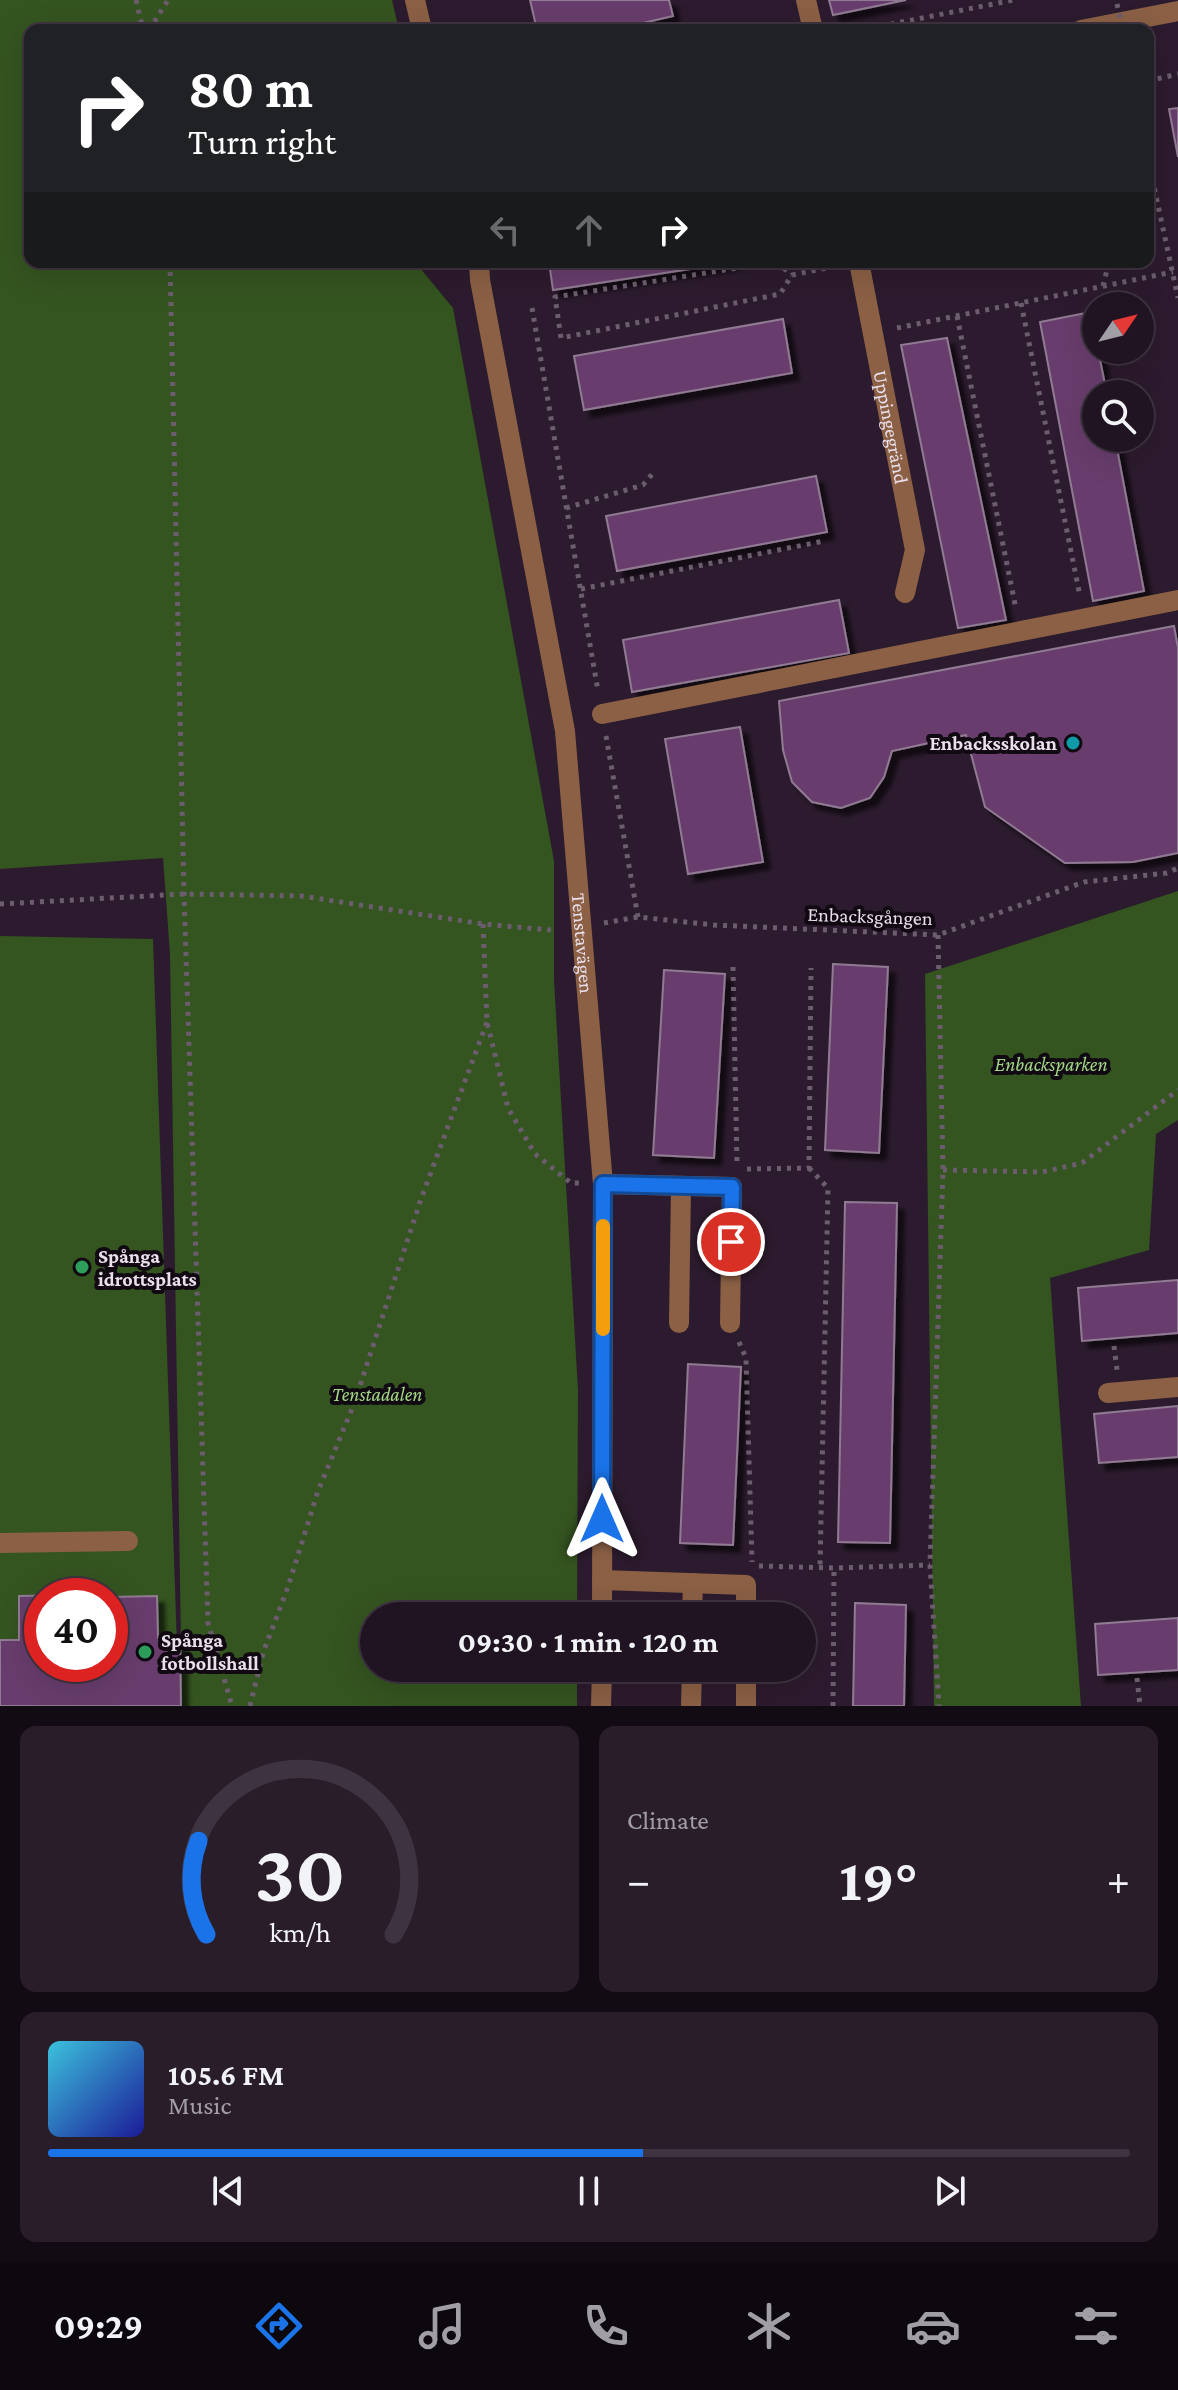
<!DOCTYPE html>
<meta charset="utf-8">
<style>
body{margin:0;font-family:"Crimson Pro",serif;background:#291d2a;color:#f1f3f6;height:100vh;display:flex;flex-direction:column;font-size:30px;white-space:nowrap}
*{box-sizing:border-box;margin:0}
p{font-size:26px;color:#a29ea5}
.icon{flex:none;width:44px;height:44px;fill:none;stroke:currentColor;stroke-width:2;stroke-linecap:round;stroke-linejoin:round}
.map{position:relative;height:1706px;overflow:hidden}
.sheet{display:flex;flex-direction:column;gap:20px;padding:20px;background:#120b13;flex:1}
.sheet>*{flex:none}
.guide{position:absolute;left:24px;top:24px;width:1130px;height:244px;border-radius:16px;box-shadow:0 8px 32px #0002,0 0 0 2px #3e3340;background:#202124;color:#fff;overflow:hidden}
.needle{width:52px;rotate:55deg}
.tools{position:absolute;left:1082px;top:292px;display:grid;gap:16px}
.tools a{display:grid;place-items:center;width:72px;height:72px;border-radius:50%;background:#211422;box-shadow:0 8px 32px #0002,0 0 0 2px #3e3340;font-size:40px}
.speed{position:absolute;left:24px;top:1578px;display:flex;gap:16px;font-size:40px;font-weight:700;text-align:center}
.speed>*{display:grid;place-content:center;width:104px;height:104px;border-radius:50%;background:#211422;box-shadow:0 8px 32px #0002,0 0 0 2px #3e3340;line-height:1}
.speed .limit{border:12px solid #d22;background:#fff;color:#111}
.pin{position:absolute;display:grid;place-items:center;width:68px;height:68px;color:#fff;margin:-34px;border:4px solid #fff;border-radius:50%;box-shadow:0 2px 8px #0007}
.me{position:absolute;width:88px;margin:-44px;rotate:0deg;stroke-linejoin:round;filter:drop-shadow(0 0 6px #0008)}
.turn{display:flex;align-items:center;gap:28px;height:168px;padding:0 32px;font-size:36px}
.turn .icon{width:104px;height:104px;stroke-width:2.5}
.turn b{display:block;font-size:56px;line-height:68px}
.lanes{display:flex;align-items:center;height:76px;padding:0 32px;background:#0003;justify-content:center;gap:40px;direction:ltr}
.lanes .off{opacity:.35}
.big{font-size:60px;font-weight:700;line-height:1.1}
.sheet .tile{flex:1;display:flex;flex-direction:column;justify-content:center;gap:12px;min-width:0;padding:0 28px;border-radius:16px;background:#291d2a}
.sheet .dial{align-items:center;gap:0}
.dial svg{height:208px;overflow:visible;fill:none;stroke:#3e3340;stroke-width:7;stroke-linecap:round;text-anchor:middle}
.dial text{fill:#f1f3f6;stroke:none}
.song{display:flex;align-items:center;gap:24px}
.cover{width:96px;height:96px;border-radius:12px;background:linear-gradient(135deg,hsl(190 70% 55%),hsl(240 70% 35%))}
.played{height:8px;border-radius:4px;background:linear-gradient(90deg,#1a73e8 55%,#3e3340 55%)}
.keys{display:flex;justify-content:space-around;direction:ltr}
.heat{display:flex;justify-content:space-between;align-items:center;font-size:44px;direction:ltr}
.sheet .tiles{flex:1;display:grid;gap:20px;grid-template-columns:1fr 1fr}
.tile:last-child{grid-column:span 2}
.trip{position:absolute;left:360px;top:1602px;width:456px;height:80px;border-radius:40px;background:#211422;box-shadow:0 8px 32px #0002,0 0 0 2px #3e3340;font-weight:700;line-height:80px;text-align:center}
.tab-bar{display:flex;height:128px;justify-content:space-around;align-items:center;background:#0d080e;color:#a29ea5}
.tab-bar .icon{width:56px;height:56px}
.tab-bar .current{color:#1a73e8}
.tab-bar b{font-size:36px;color:#f1f3f6}
.map>svg:first-child{display:block}
.green{fill:#345420;fill-rule:evenodd}
.building{fill:#683c6d;stroke:#907b92;stroke-width:2;filter:url(#shadow)}
.lines{fill:none;stroke-linecap:round;stroke-linejoin:round}
.path{stroke:#6c5d6e;stroke-width:5;stroke-dasharray:4 6;stroke-linecap:butt}
.minor{stroke:#8b6045;stroke-width:20}
.path-bridge{stroke:#6c5d6e;stroke-width:5;stroke-dasharray:4 6;stroke-linecap:butt}
.route-casing{stroke:#114b97;stroke-width:20}
.route{stroke:#1a73e8;stroke-width:14}
.slow{stroke:#f59e0b;stroke-width:14}
.culture-dot{fill:#0f9aa8;stroke:#100911;stroke-width:3}
.leisure-dot{fill:#2e9e5b;stroke:#100911;stroke-width:3}
.labels{text-anchor:middle;stroke-width:8;stroke-linejoin:round;paint-order:stroke}
.street-label{font-size:20px;fill:#eadfec;stroke:#100911}
.poi-label{font-size:20px;font-weight:bold;fill:#eadfec;stroke:#100911;text-anchor:start}
.park-label{font-size:20px;font-style:italic;fill:#a1d684;stroke:#100911}
</style>
<div class="map">
<svg width="1178" height="1706" viewBox="0 0 1178 1706">
<defs>
<filter id="shadow"><feDropShadow dx="7" dy="7" stdDeviation="2" flood-color="#0009"/></filter>
</defs>
<rect width="100%" height="100%" fill="#2c1b2e"/>
<!-- green -->
<g class="green">
<path d="M0,0h392l7,30h-369v232h385l38,46 101,553v119l24,410 -1,226h-203v52h203v38h-395l-12,-752 -7,-96 -163,11z"/>
<path d="M1178,891v229l-22,14 -7,116 -99,28 31,428h-147l-9,-732z"/>
<path d="M0,936l153,3 26,767h-179zM42,1596h68v68h-68z"/>
</g>
<!-- building -->
<g class="building">
<path d="M530,0h139l4,16 -60,14h-76z"/>
<path d="M829,0h77l-73,15z"/>
<path d="M1178,108v49l-9,-48z"/>
<path d="M549,262h187l-183,28z"/>
<path d="M1091,312l5,38h2l9,44h-11v44h19l29,153 -51,10 -53,-279z"/>
<path d="M783,319l9,54 -208,37 -10,-54z"/>
<path d="M947,338l59,282 -48,8 -57,-283z"/>
<path d="M816,476l11,56 -210,39 -11,-55z"/>
<path d="M839,600l10,53 -217,39 -9,-52z"/>
<path d="M1174,626l4,22v205l-45,9 -68,1 -80,-56 -19,-72 -74,16 -8,26 -14,21 -29,10 -29,-6 -20,-20 -9,-32 -4,-49z"/>
<path d="M740,727l23,135 -75,12 -23,-135z"/>
<path d="M833,964l55,3 -9,186 -54,-3z"/>
<path d="M664,970l61,4 -11,184 -61,-3z"/>
<path d="M845,1202l52,1 -7,340 -52,-1z"/>
<path d="M1178,1280v53l-96,8 -4,-53z"/>
<path d="M688,1364l53,3 -8,178 -53,-2z"/>
<path d="M1178,1406v51l-79,6 -5,-49z"/>
<path d="M74,1588h16v8h-48v68h68v-67l47,-1 1,42h22l1,68h-181v-66h19v-44l55,-1z"/>
<path d="M855,1603l51,2 -2,101h-51z"/>
<path d="M1178,1618v52l-80,5 -3,-51z"/>
</g>
<g class="lines">
<!-- path -->
<g class="path">
<path d="M136,0l7,30"/>
<path d="M149,30l19,-30"/>
<path d="M861,30l153,-30"/>
<path d="M1148,81l30,-7"/>
<path d="M1148,159l30,139"/>
<path d="M170,262l14,632 24,729 24,83"/>
<path d="M775,262l-220,35 6,41 219,-44 12,-19 44,-9"/>
<path d="M776,262l16,13"/>
<path d="M1103,286l6,-24"/>
<path d="M1021,303l59,293"/>
<path d="M532,308l66,383"/>
<path d="M957,316l59,293"/>
<path d="M897,328l276,-56"/>
<path d="M566,508l77,-23 11,-13"/>
<path d="M581,589l243,-48"/>
<path d="M606,736l32,181"/>
<path d="M0,904l184,-10 118,2 181,28 68,6"/>
<path d="M604,923l34,-6 76,8 224,10 146,-53 83,-9 11,-5"/>
<path d="M483,924l4,98 21,86 27,46 36,29h9"/>
<path d="M938,935l5,235 -13,395 9,141"/>
<path d="M733,967l4,197"/>
<path d="M809,1168l19,20 -8,379"/>
<path d="M747,1169l62,-1 2,-200"/>
<path d="M943,1170l99,2 40,-9 96,-73"/>
<path d="M739,1342l7,16 6,204"/>
<path d="M1114,1346l3,24"/>
<path d="M759,1566l75,2 96,-3"/>
<path d="M1137,1678l3,28"/>
<path d="M250,1706l13,-53 25,-66 30,-96 36,-87 67,-205 66,-177"/>
<path d="M833,1706l1,-138"/>
</g>
<!-- minor -->
<g class="minor">
<path d="M415,0l7,30"/>
<path d="M806,0l7,30"/>
<path d="M1081,30l97,-19"/>
<path id="s1" d="M479,262l1,18 85,451 38,453 -1,432"/>
<path id="s2" d="M859,262l56,288 -10,43"/>
<path d="M602,714l576,-114"/>
<path d="M603,1184l129,3 -2,136"/>
<path d="M679,1323l2,-137"/>
<path d="M1108,1393l70,-6"/>
<path d="M0,1543l128,-2"/>
<path d="M602,1580l144,5v31"/>
<path d="M692,1616l1,-33"/>
<path d="M601,1706l1,-38"/>
<path d="M691,1706l1,-38"/>
<path d="M746,1706v-38"/>
</g>
<!-- path-bridge -->
<path class="path-bridge" d="M1117,4l6,26"/>
</g>
<g class="lines">
<!-- route casing -->
<g class="route-casing">
<path id="route" d="M602,1519l1,-335 129,3 -1,55"/>
</g>
<!-- route -->
<use href="#route" class="route"/>
<!-- slow -->
<path class="slow" d="M603,1329v-103"/>
</g>
<!-- markers -->
<circle class="culture-dot" cx="1073" cy="743" r="8"/>
<g class="leisure-dot">
<circle cx="82" cy="1267" r="8"/>
<circle cx="145" cy="1652" r="8"/>
</g>
<g class="labels">
<!-- street labels -->
<g class="street-label">
<text dy="7" stroke="none"><textPath href="#s2" startOffset="168">Uppingegränd</textPath></text>
<text transform="translate(870 916) rotate(2)" y="7">Enbacksgången</text>
<text dy="7" stroke="none"><textPath href="#s1" startOffset="690">Tenstavägen</textPath></text>
</g>
<!-- poi labels -->
<g class="poi-label">
<text x="1057" y="750" text-anchor="end">Enbacksskolan</text>
<text x="98" y="1263">Spånga<tspan x="98" dy="23">idrottsplats</tspan></text>
<text x="161" y="1647">Spånga<tspan x="161" dy="23">fotbollshall</tspan></text>
</g>
<!-- park labels -->
<g class="park-label">
<text x="1051" y="1071">Enbacksparken</text>
<text x="377" y="1401">Tenstadalen</text>
</g>
</g>
</svg>
<div class="tools">
<a><svg class="needle" viewBox="-14 -14 28 28"><path d="M0-13l5 13h-10z" fill="#e53935"/><path d="M0 13l5-13h-10z" fill="#a29ea5"/></svg></a>
<a><svg class="icon" aria-label="search" viewBox="0 0 24 24"><circle cx="10" cy="10" r="6"/><path d="M15 15l6 6"/></svg></a>
</div>
<div class="speed"><div class="limit">40</div></div>
<div class="pin" style="left:731px;top:1242px;background:#d93025"><svg class="icon" aria-label="arrive" viewBox="0 0 24 24"><path d="M6 21V4h12l-3 4 3 4H6"/></svg></div>
<svg class="me" style="left:602px;top:1519px" viewBox="-20 -20 40 40"><path d="M0-17L14 15 0 8-14 15z" fill="#1a73e8" stroke="#fff" stroke-width="4"/></svg>
<div class="trip">09:30 · 1 min · 120 m</div>
<div class="guide">
<div class="turn"><svg class="icon" aria-label="right" viewBox="0 0 24 24"><path d="M7 20v-9h11M14 6l5 5-5 5"/></svg><div><b>80 m</b>Turn right</div></div>
<div class="lanes"><svg class="icon off" aria-label="left" viewBox="0 0 24 24"><path d="M17 20v-9H6M10 6l-5 5 5 5"/></svg><svg class="icon off" aria-label="ahead" viewBox="0 0 24 24"><path d="M12 20V5M6 11l6-6 6 6"/></svg><svg class="icon" aria-label="right" viewBox="0 0 24 24"><path d="M7 20v-9h11M14 6l5 5-5 5"/></svg></div>
</div>
</div>
<section class="sheet">
<div class="tiles">
<div class="tile dial"><svg viewBox="0 0 100 80">
<path d="M14 69A42 42 0 1 1 86 69"/>
<path d="M14 69A42 42 0 0 1 11 33" stroke="#1a73e8"/>
<text x="50" y="56" font-size="32" font-weight="700">30</text>
<text x="50" y="72" font-size="11">km/h</text>
</svg></div>
<div class="tile"><p>Climate</p>
<div class="heat"><a>−</a><b class="big">19°</b><a>+</a></div>
</div>
<div class="tile">
<div class="song"><i class="cover"></i><div><b>105.6 FM</b><p>Music</p></div></div>
<div class="played"></div>
<div class="keys"><svg class="icon" aria-label="previous" viewBox="0 0 24 24"><path d="M18 5L8 12l10 7zM5 5v14"/></svg><svg class="icon" aria-label="pause" viewBox="0 0 24 24"><path d="M8 5v14M16 5v14"/></svg><svg class="icon" aria-label="next" viewBox="0 0 24 24"><path d="M6 5l10 7-10 7zM19 5v14"/></svg></div>
</div>
</div>
</section>
<nav class="tab-bar">
<b>09:29</b>
<svg class="icon current" aria-label="directions" viewBox="0 0 24 24"><path d="M12 3l9 9-9 9-9-9zM9 14v-3h6M13 9l2 2-2 2"/></svg>
<svg class="icon" aria-label="music" viewBox="0 0 24 24"><path d="M9 18V5l10-2v13"/><circle cx="6" cy="18" r="3"/><circle cx="16" cy="16" r="3"/></svg>
<svg class="icon" aria-label="phone" viewBox="0 0 24 24"><path d="M5 4h4l2 5-3 2q2 4 5 5l2-3 5 2v4C11 20 4 13 5 4z"/></svg>
<svg class="icon" aria-label="climate" viewBox="0 0 24 24"><path d="M12 3v18M4 7l16 10M4 17L20 7"/></svg>
<svg class="icon" aria-label="car" viewBox="0 0 24 24"><path d="M5 17H2v-5l4-1 3-4h7l3 4 3 1v5h-3M9 17h6M6 11h13"/><circle cx="7" cy="17" r="2"/><circle cx="17" cy="17" r="2"/></svg>
<svg class="icon" aria-label="filters" viewBox="0 0 24 24"><path d="M4 7h16M4 17h16"/><circle cx="9" cy="7" r="2"/><circle cx="15" cy="17" r="2"/></svg>
</nav>
